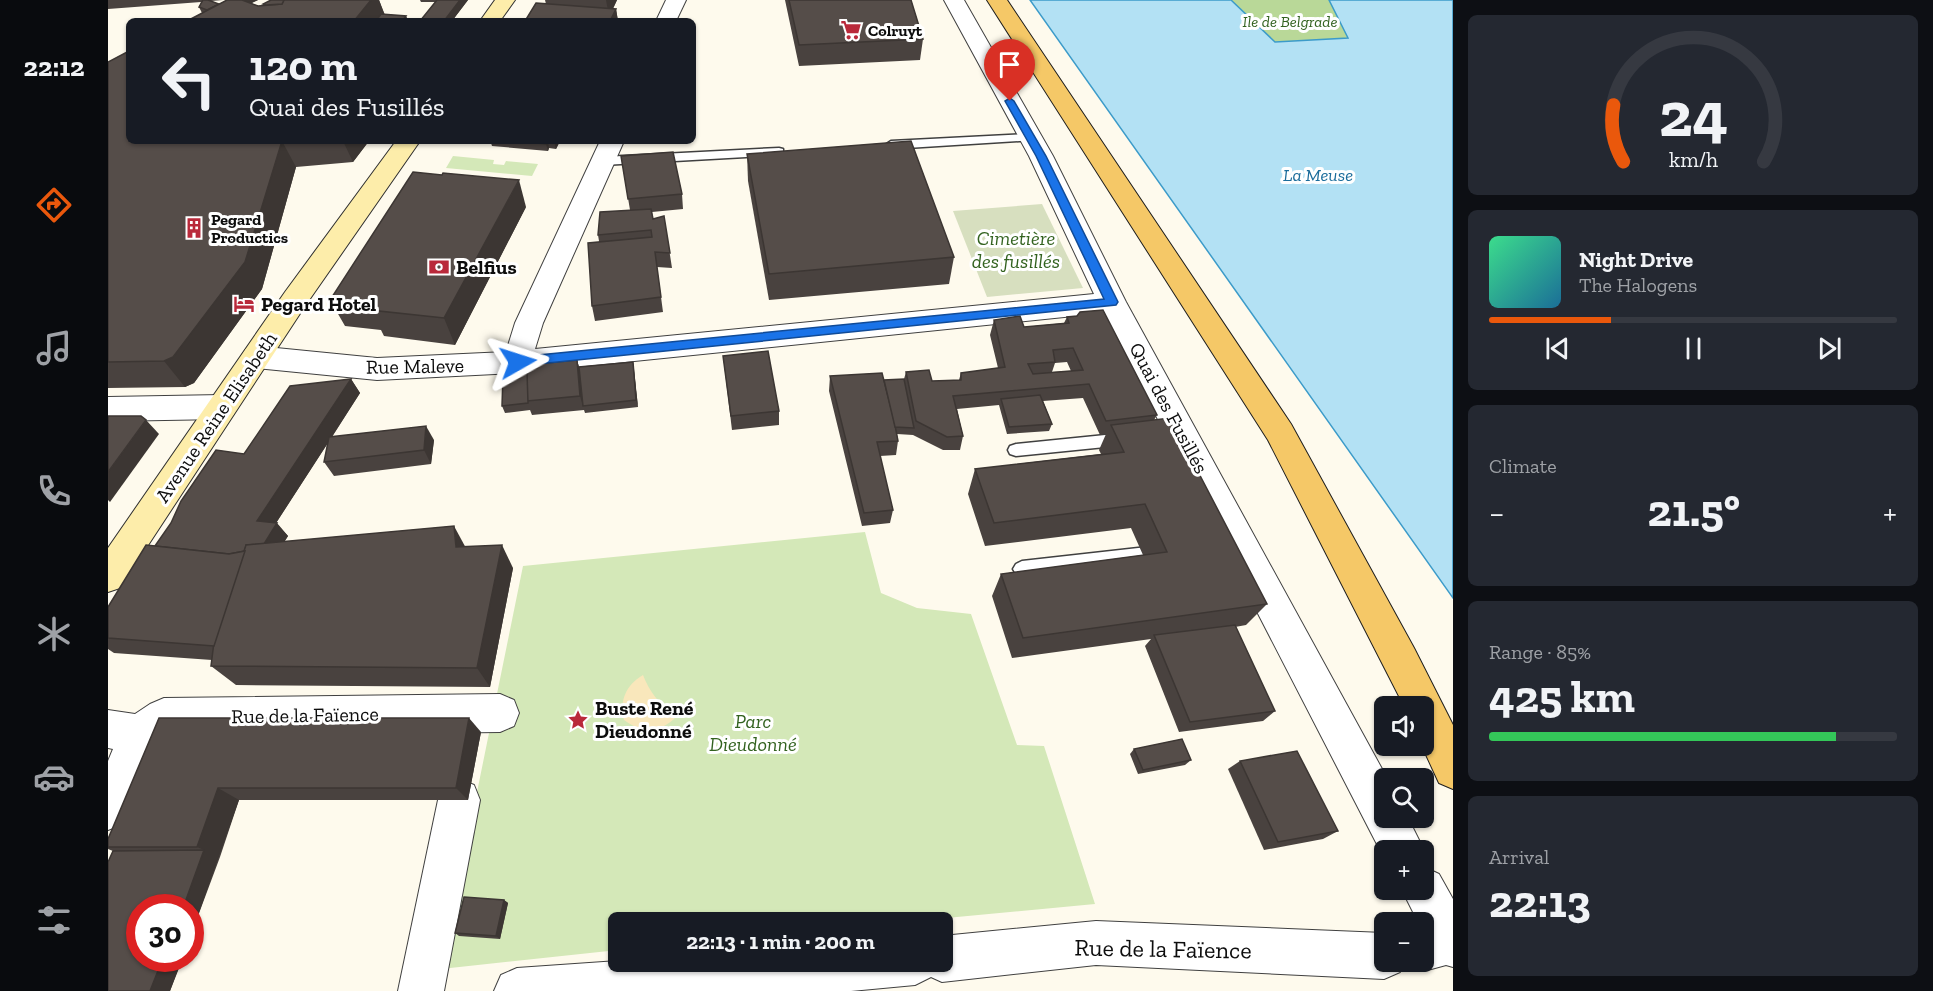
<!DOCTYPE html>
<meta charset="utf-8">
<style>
body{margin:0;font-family:"Zilla Slab",serif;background:#242831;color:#f1f3f6;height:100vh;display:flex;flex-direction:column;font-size:22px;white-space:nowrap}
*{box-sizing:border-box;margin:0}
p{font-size:20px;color:#9ea1a6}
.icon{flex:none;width:33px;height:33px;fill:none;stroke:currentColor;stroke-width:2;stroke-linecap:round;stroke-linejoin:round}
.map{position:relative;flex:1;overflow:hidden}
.side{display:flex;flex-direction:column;gap:15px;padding:15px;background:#0d0f14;width:480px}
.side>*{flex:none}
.top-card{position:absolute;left:18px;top:18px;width:570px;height:126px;border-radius:9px;box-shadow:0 2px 4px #0004;background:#171b24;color:#f1f3f6;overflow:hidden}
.tools{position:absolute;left:1266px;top:696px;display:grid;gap:12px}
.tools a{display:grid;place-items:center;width:60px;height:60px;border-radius:9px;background:#171b24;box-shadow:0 2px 4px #0004;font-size:30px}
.speed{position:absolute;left:18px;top:894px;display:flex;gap:12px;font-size:30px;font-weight:700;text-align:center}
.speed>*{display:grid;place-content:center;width:78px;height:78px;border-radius:50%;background:#171b24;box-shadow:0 2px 4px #0004;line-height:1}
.speed .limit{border:9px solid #d22;background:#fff;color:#111}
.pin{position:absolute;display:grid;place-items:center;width:51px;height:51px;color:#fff;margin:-62px -26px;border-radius:50% 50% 50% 0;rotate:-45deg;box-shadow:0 0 6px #0007}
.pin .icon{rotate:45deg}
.me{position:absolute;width:66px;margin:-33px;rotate:84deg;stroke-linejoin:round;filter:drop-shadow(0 0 4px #0008)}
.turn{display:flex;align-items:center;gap:21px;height:126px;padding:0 24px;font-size:27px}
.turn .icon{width:78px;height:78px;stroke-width:2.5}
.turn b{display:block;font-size:42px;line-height:51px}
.big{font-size:45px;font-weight:700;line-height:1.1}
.side .widget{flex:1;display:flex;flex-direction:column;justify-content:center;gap:9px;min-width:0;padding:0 21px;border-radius:9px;background:#242831}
.side .dial{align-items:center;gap:0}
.dial svg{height:156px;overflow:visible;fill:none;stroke:#363941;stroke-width:7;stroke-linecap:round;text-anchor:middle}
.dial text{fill:#f1f3f6;stroke:none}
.song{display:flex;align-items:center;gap:18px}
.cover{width:72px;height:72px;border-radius:9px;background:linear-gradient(135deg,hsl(150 70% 55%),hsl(200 70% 35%))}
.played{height:6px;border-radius:3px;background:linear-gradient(90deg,#ea580c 30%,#363941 30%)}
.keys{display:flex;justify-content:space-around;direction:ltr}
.heat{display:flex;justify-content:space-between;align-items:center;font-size:33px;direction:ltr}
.charge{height:9px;border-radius:4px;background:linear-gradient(90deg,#34c759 85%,#363941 0)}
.trip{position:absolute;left:500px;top:912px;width:345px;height:60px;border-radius:9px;background:#171b24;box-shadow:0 2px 4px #0004;font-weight:700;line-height:60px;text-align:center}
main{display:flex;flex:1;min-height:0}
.tabs{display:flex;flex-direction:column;width:108px;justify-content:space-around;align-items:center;background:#090b0e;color:#9ea1a6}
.tabs .icon{width:42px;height:42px}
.tabs .active{color:#ea580c}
.tabs b{font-size:27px;color:#f1f3f6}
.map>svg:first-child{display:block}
.green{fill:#d4e8b8}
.forest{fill:#b9d898}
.sand{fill:#f9e7bb}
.cemetery{fill:#d7dfbf}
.water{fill:#b3e1f4;stroke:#3c9bc9;stroke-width:1.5}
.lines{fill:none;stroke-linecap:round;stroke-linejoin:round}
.service-casing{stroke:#404040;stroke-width:3}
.minor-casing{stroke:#404040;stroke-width:2}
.secondary-casing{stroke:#2f2f2f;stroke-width:2}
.primary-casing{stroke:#1e1e1e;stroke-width:2}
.service{fill:#fff;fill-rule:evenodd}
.minor{fill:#fff;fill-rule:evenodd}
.secondary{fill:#fdedaa;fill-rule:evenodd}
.primary{fill:#f5c867;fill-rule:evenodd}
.wall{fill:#49423f;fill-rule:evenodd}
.shaded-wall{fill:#3c3633}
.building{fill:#554d49;stroke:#3c3633;stroke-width:1.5;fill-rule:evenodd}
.route{fill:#1a73e8;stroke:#114b97;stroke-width:1.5}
.labels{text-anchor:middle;stroke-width:6;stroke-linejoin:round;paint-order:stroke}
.far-park-label{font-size:16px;font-style:italic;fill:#32621f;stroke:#fff}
.far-poi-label{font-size:16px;font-weight:bold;fill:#0d0d0d;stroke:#fff;text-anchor:start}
.far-water-label{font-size:18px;font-style:italic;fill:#1a6c9b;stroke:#fff}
.park-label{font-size:20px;font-style:italic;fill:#32621f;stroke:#fff}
.poi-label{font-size:20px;font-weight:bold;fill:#0d0d0d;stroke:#fff;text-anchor:start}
.street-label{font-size:20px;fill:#0d0d0d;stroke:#fff}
.near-street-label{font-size:24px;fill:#0d0d0d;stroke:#fff}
</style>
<main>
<nav class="tabs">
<b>22:12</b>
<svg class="icon active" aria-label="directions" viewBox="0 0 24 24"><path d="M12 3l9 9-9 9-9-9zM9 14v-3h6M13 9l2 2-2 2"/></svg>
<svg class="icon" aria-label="music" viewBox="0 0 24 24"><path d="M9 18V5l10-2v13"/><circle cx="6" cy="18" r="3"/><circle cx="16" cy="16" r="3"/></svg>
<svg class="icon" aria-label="phone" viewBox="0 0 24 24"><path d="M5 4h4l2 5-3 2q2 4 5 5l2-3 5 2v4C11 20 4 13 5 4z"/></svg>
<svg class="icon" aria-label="climate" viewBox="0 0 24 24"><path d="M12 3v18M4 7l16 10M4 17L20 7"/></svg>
<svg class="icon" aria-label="car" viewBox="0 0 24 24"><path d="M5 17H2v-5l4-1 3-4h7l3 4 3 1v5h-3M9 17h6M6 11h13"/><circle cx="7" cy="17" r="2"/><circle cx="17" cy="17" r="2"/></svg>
<svg class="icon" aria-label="filters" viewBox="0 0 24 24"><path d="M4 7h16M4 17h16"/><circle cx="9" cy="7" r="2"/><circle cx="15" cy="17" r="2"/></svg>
</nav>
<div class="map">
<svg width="1345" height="991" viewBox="0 0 1345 991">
<rect width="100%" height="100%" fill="#fefaed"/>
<!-- green -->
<g class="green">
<path d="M345,156l41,4 -1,4 11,1 2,-4 32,3 -6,12 -86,-8z"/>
<path d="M757,532l16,61 36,15 54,6 46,131 27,1 51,158 -191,18h-286v28l-177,19 82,-403z"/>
</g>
<!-- forest -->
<path class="forest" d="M1123,0h98l19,38 -73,4z"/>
<!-- sand -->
<path class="sand" d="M535,675c6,16 18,32 34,41 -16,17 -34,18 -53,4 -5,-19 2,-35 19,-45z"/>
<!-- cemetery -->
<path class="cemetery" d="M934,204l41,84 -96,9 -34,-86z"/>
<!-- water -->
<path class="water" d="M922,0h201l44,42 73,-4 -19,-38h124v598z"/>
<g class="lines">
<!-- service casing -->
<g class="service-casing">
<g id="service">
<path d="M922,134l4,2v4l-143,9 -6,-4 6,-4z"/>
<path d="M671,148l4,1v6l-180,10 -6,-4 6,-4z"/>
<path d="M1017,433l6,2 2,4 -2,4 -6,2 -109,11 -6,-2 -2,-4 2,-4 6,-2z"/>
<path d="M1057,545l6,2 3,5 -3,5 -6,2 -143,18 -6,-3 -3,-5 3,-5 6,-3z"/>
</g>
</g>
<!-- minor casing -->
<g class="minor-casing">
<g id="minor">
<path d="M558,0h20l-10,21h-20z"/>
<path d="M836,0h20l89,156 73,146 261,476h-3v40h24l16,32v2l-40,-2v8l-281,-545 -586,60 -140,7 -121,-12 -10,-3 -5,-8 5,-8 10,-3 121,12 129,-6 9,-29 85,-182h24l-81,182 -8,26 559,-55 -65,-138z"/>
<path d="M114,395l11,4 4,8 -4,8 -11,4 -114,2v-24z"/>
<path d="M392,694l14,6 5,13 -5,13 -14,6 -330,4 -16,11 -31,77 -15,6v-69l5,-12 -5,-1v-38l27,4 15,-10 14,-6z"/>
<path d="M351,779l15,6 6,15 -36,191h-46l40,-191 6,-15z"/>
<path d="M1316,867l15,7 14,25v68l-7,-2 -22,6 -17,-9h17v-40h-6l-16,-32h22z"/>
<path d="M988,921l288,12v29h20l-4,10 -16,7 -288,-14 -154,17 -11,-5 -16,8 -64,6h-357l7,-16 16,-7 101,-7 324,1v-26z"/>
</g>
</g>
<!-- secondary casing -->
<g class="secondary-casing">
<g id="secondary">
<path d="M387,0h20l-15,21h-20z"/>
<path d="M288,141h24l-115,165 -185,282 -12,4v-44l177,-256z"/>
</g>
</g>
<!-- primary casing -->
<g class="primary-casing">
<path id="primary" d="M879,0h20l284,424 123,224 39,77v64l-14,-6 -17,-37 2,-40h-20l-136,-266z"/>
</g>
<!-- service -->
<use href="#service" class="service"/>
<!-- minor -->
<use href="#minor" class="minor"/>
<!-- secondary -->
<use href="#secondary" class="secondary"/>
<!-- primary -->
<use href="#primary" class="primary"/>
</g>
<!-- wall -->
<g class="wall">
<path d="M0,0h115l-12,1 8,3 8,-4h31l-7,3 7,3h6l-1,-2 116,-4 6,15 21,1 2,5h-221l15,-8 -3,-6 2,-5 -93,7z"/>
<path d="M312,0h48l-16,21 -17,-19h-14z"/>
<path d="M437,0h72l-4,9h3l2,12h-93l21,-17z"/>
<path d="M677,0h126l12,39 -3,21 -121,6z"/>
<path d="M0,62l21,79h240l-16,21 -57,5 -34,122 -68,94 -9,4 -77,1z"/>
<path d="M362,141h90l-4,8 -7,-1 -1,3 -56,-5 -1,-3z"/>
<path d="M639,154l207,103 -5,27 -180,16 -21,-119z"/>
<path d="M513,156l61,38 1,15 -31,3 1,7 11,-3 8,52 -15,-1 6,45 -68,9 -3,-15 7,-65 -1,-6 32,-25z"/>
<path d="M418,207l-71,138 -71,-9 -3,-6 -36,-4 -15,-26z"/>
<path d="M959,317l90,98 -3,5 113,184 -21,21 -11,2 40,84 -12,10 -84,11 -34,-86 6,-7 -139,19 -20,-62 9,-22 142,-19 -12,-27 -146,18 -17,-52 7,-25 126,-15 -2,-4 7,-16 -6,1 -17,-37 -40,3 9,23 -3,7 -42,3 -8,-29 -42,4 6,27 -3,14h-17l-30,-15 -16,-1 1,7 -2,14 -16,1 13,54 -3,13 -28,3 -33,-135 1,-15 54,4 20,-1 2,-7 26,9 27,-1 2,-7 37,-5 -8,-33 4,-15 30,7 40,-4zM959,362l4,9 -19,1 3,-9z"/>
<path d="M615,356l56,55v14l-47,5z"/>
<path d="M469,360l2,7 54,-5 5,45 -53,6 -1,-3 -52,5 -2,-5 -25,3 -3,-7 25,-34z"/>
<path d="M243,379l9,14 -28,44 102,3 -3,24 -97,12 -10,-14 4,-19 -52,80 12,13 -4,6 182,5 47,21 -23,119 -254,-2 -25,-19 1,-6 -98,-7 -6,-4v-42l47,-61 89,-92z"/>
<path d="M51,718l322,14 -13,68h-229l-19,57 -50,134h-62l5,-140 -5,-2v-10z"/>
<path d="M1026,749l57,11 -6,5 -47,9 -8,-20z"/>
<path d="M1132,761l98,70 -15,8 -59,11 -36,-81z"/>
<path d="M396,900l4,3 -8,36 -41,-3 -4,-3z"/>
</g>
<!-- shaded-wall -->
<g class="shaded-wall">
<path d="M136,0h14l-12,6z"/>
<path d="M263,0h8l7,19 -1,2h-31z"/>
<path d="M352,0h8l-16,21h-8z"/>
<path d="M498,0h11l-8,16z"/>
<path d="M508,9l2,12h-8z"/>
<path d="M298,16l2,5h-6z"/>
<path d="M174,141l14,26 -34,122 -68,94 -9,4 -21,-26z"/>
<path d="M235,141h26l-16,21z"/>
<path d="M440,141l1,7 -1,3 -2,-7z"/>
<path d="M446,141h6l-4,8z"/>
<path d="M411,180l7,27 -71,138 -11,-27z"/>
<path d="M469,360l4,15 2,31 -3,-10z"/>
<path d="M525,362l1,7 4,38 -2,-7z"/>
<path d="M243,379l9,14 -91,141 -12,-13z"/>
<path d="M38,420l13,14 -49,68 -2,-2v-28z"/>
<path d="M318,426l8,14 -3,24 -7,-14z"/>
<path d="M169,523l11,13 -20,32 -23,1z"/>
<path d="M346,526l13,24 -11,-3z"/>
<path d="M394,545l11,23 -23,119 -13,-19z"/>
<path d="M361,718l12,14 -13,68 -12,-12z"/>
<path d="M110,788l21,12 -49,138v-30h-7l21,-58 -7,-3z"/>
<path d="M396,900l4,3 -8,36 -4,-3z"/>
<path d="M55,958h20l-13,33h-20z"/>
</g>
<!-- building -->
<g class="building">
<path d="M95,0h5l11,4 -12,6 -8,-3z"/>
<path d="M119,0h15l16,6 24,-2 2,-4h87l-17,21h-167z"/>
<path d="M163,0h13l-2,4 -16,1 -3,-1z"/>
<path d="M329,0h23l-16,21h-24z"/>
<path d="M681,0h122l12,39 -124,6z"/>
<path d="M428,3l80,6 -6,12h-85z"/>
<path d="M273,14l25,2 -4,5h-26z"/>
<path d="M21,51v90h153l-37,121 -72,95 -9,4 -56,1v-300z"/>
<path d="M410,141h29l-1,3z"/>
<path d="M803,141l43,116 -185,17 -22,-120z"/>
<path d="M565,152l9,42 -54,5 -7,-43z"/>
<path d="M305,172l29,3 1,-2 76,7 -75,138 -74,-8 3,-6 -43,-4z"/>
<path d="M543,209l2,10 11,-3 6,37 -15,-1 6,45 -69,9 -4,-63 64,-6 -1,-7 -53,5 2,-23z"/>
<path d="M995,310l54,105 -51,6 -17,-37 -136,12 10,40 -16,1 -31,-16 -10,-49 23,-2 3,11 29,-1v-7l44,-6 -11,-47 26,-4 4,11 45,-4 -2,-6 10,-1 3,-4zM965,348l10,22 -50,4 -5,-10 27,-2 -2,-12z"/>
<path d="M660,351l11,60 -48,5 -8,-60z"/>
<path d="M469,360l3,36 -53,5v-36z"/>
<path d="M525,362l3,38 -53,6 -4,-39z"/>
<path d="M419,372l1,31 -26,3 1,-31z"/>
<path d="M774,373l12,47 4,21 -21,1 16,68 -29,3 -34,-137z"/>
<path d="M243,379l-94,142 20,2 -13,21 -18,1 -1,6 -16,3 -74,-8 16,-23 10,-22 35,-51 28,4 46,-68z"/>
<path d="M796,379l10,49 -19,-1 -11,-47z"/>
<path d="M932,395l12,29 -43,3 -8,-28z"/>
<path d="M0,416h33l5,4 -38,52z"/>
<path d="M1062,418l97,186 -244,34 -22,-64 166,-22 -22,-48 -151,19 -19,-54 149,-17 -13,-27z"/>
<path d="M318,426l-2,24 -100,12 5,-25z"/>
<path d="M346,526l2,21 46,-2 -25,123 -266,-2 3,-24 32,-97z"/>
<path d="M38,545l83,9 16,-3 -31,95 -106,-8v-31z"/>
<path d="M1127,625l40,86 -85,11 -36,-87z"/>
<path d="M51,718h310l-13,70h-238l-21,59h-89v-8z"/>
<path d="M1074,739l9,21 -48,10 -9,-21z"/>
<path d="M1189,751l41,80 -60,11 -38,-81z"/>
<path d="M96,850l-21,58h-43v50h23l-13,33h-42v-129l5,-11z"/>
<path d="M356,897l40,3 -8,36 -41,-3z"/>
</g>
<!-- route -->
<path class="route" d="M902,98l4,3 32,55 72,146 -2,3 -598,61 -7,-4 7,-5 586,-58 -68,-143 -31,-55z"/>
<!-- icons -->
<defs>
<g id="supermarket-bare" transform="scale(1.62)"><path d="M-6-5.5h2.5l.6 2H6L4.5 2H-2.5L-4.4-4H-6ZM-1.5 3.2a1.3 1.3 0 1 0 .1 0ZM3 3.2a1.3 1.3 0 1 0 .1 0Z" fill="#b9293a" stroke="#fff" stroke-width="2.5" paint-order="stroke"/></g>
<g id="building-bare" transform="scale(1.62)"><path d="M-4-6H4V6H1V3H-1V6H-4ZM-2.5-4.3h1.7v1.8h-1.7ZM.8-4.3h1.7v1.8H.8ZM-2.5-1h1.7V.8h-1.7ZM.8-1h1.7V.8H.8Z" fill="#b9293a" stroke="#fff" stroke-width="2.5" paint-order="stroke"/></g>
<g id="bank-bare" transform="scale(1.62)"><path d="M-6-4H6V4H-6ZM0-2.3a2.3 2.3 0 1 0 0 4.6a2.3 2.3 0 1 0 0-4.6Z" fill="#b9293a" stroke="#fff" stroke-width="2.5" paint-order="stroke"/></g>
<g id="hotel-bare" transform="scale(1.62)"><path d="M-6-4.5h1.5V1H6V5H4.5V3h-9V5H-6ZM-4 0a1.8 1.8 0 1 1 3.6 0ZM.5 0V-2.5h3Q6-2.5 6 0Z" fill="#b9293a" stroke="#fff" stroke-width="2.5" paint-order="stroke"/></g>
<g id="sight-bare" transform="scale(1.62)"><path d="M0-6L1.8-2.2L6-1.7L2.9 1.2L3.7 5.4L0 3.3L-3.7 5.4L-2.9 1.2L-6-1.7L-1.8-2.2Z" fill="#b9293a" stroke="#fff" stroke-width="2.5" paint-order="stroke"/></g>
</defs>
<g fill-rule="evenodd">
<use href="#supermarket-bare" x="743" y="30"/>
<use href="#building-bare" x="86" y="228"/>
<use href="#bank-bare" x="331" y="267"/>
<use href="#hotel-bare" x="136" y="304"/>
<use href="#sight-bare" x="470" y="720"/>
</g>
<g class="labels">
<!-- far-park labels -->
<g class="far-park-label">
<text x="1182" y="27">Ile de Belgrade</text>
</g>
<!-- far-poi labels -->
<g class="far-poi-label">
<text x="760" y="36">Colruyt</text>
<text x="103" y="225">Pegard<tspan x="103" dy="18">Productics</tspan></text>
</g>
<!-- far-water labels -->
<g class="far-water-label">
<text x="1210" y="181">La Meuse</text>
</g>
<!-- park labels -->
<g class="park-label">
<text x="908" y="245">Cimetière<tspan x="908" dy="23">des fusillés</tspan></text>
<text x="645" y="728">Parc<tspan x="645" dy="23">Dieudonné</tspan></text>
</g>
<!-- poi labels -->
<g class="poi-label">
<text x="348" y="274">Belfius</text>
<text x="153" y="311">Pegard Hotel</text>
<text x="487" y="715">Buste René<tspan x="487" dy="23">Dieudonné</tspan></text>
</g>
<!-- street labels -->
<g class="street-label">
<text transform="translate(307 366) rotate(-1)" y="7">Rue Maleve</text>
<text transform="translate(1061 408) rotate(62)" y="7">Quai des Fusillés</text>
<text transform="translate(108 417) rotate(-56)" y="7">Avenue Reine Elisabeth</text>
<text transform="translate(197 715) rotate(-1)" y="7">Rue de la Faïence</text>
</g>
<!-- near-street labels -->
<g class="near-street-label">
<text transform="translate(1055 949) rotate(1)" y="8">Rue de la Faïence</text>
</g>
</g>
</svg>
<div class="tools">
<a><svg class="icon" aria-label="sound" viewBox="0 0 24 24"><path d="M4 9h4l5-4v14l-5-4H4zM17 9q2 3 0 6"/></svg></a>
<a><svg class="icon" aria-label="search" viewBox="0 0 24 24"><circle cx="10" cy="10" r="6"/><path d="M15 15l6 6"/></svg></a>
<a>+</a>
<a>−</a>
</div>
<div class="speed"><div class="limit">30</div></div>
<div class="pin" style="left:902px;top:101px;background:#d93025"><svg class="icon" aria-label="arrive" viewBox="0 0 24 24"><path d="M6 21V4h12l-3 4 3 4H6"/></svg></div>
<svg class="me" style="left:410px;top:362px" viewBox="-20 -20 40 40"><path d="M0-17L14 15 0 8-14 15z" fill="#1a73e8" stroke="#fff" stroke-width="4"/></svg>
<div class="trip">22:13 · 1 min · 200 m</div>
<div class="top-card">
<div class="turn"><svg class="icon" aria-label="left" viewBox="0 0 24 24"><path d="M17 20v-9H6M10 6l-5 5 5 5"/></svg><div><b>120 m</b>Quai des Fusillés</div></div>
</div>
</div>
<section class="side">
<div class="widget dial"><svg viewBox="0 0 100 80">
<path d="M14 69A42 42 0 1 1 86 69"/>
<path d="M14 69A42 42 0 0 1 9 40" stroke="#ea580c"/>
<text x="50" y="56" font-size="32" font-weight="700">24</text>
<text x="50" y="72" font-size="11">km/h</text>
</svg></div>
<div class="widget">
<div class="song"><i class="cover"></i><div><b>Night Drive</b><p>The Halogens</p></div></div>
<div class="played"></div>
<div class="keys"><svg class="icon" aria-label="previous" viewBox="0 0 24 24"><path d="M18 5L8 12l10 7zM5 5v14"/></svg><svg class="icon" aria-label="pause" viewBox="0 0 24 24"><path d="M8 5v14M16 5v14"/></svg><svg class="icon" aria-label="next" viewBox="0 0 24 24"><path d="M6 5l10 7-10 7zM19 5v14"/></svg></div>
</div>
<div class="widget"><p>Climate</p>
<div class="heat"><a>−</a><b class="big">21.5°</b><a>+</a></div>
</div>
<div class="widget"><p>Range · 85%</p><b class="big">425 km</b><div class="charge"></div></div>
<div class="widget"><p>Arrival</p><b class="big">22:13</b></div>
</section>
</main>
